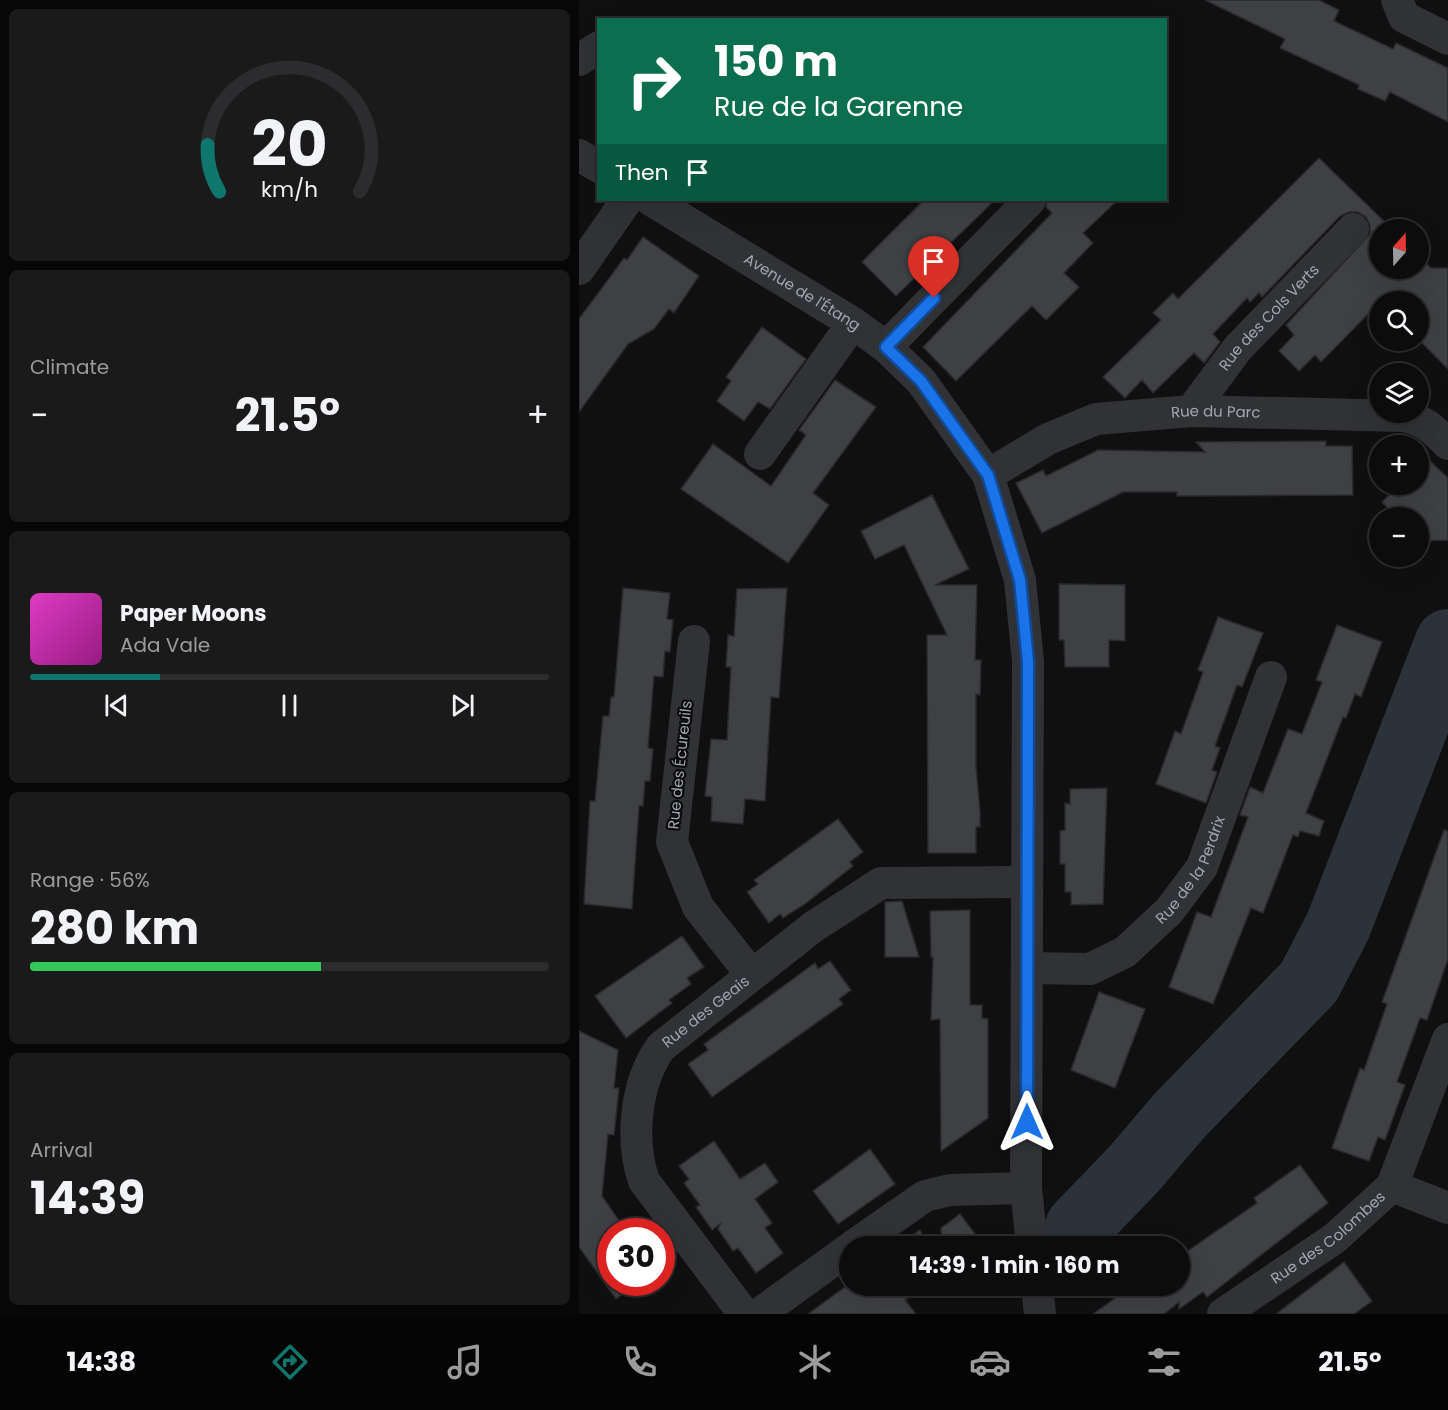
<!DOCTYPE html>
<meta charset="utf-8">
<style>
body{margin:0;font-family:Poppins,sans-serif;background:#1a1a1b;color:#f1f3f6;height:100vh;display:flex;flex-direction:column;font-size:22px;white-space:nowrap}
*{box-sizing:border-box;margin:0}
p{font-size:20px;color:#9a9b9d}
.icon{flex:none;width:33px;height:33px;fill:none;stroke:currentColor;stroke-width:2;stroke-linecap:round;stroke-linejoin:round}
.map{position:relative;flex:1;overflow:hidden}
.panel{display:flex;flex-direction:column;gap:9px;padding:9px;background:#070707;width:579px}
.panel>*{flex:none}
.top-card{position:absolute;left:18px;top:18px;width:570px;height:183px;border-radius:0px;box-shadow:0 6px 24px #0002,0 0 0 2px #2c2c2e;background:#0b6e4f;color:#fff;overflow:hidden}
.needle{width:39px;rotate:20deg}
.fabs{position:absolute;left:790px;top:219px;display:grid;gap:12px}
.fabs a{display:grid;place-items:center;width:60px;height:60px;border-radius:50%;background:#0c0c0d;box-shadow:0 6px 24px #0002,0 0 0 2px #2c2c2e;font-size:30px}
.speed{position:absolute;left:18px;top:1218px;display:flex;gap:12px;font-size:30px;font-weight:700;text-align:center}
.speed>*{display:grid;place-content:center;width:78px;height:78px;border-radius:50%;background:#0c0c0d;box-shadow:0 6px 24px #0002,0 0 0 2px #2c2c2e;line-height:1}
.speed .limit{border:9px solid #d22;background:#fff;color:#111}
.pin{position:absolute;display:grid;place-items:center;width:51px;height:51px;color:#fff;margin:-62px -26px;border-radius:50% 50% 50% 0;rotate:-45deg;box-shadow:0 0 6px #0007}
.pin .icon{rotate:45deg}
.me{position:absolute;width:66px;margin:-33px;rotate:0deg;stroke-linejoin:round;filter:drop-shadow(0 0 4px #0008)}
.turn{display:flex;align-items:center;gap:21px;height:126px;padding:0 18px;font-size:27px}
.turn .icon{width:78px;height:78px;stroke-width:2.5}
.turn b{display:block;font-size:42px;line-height:51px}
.then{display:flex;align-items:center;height:57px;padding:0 18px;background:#0003;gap:12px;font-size:22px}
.big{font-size:45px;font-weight:700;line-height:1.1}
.panel .widget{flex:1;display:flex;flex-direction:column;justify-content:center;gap:9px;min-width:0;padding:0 21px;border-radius:9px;background:#1a1a1b}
.panel .dial{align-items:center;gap:0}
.dial svg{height:156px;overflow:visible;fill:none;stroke:#2c2c2e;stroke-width:7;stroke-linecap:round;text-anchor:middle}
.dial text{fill:#f1f3f6;stroke:none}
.song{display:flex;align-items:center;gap:18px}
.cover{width:72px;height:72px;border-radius:9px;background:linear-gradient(135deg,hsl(310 70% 55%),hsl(310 70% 35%))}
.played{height:6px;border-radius:3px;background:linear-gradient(90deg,#0f766e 25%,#2c2c2e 25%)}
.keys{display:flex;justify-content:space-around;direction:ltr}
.heat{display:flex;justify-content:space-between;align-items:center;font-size:33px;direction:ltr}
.charge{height:9px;border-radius:4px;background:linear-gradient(90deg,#34c759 56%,#2c2c2e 0)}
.trip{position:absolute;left:260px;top:1236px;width:351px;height:60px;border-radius:30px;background:#0c0c0d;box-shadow:0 6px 24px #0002,0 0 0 2px #2c2c2e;font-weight:700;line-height:60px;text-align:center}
.menu{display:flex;height:96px;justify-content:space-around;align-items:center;background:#050505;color:#9a9b9d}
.menu .icon{width:42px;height:42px}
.menu .current{color:#0f766e}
.menu b{font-size:27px;color:#f1f3f6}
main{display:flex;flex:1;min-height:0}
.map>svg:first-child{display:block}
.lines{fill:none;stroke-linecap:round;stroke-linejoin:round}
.river{stroke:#2b3239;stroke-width:66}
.building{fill:#3f4044;stroke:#2a2a2d;stroke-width:1.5}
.minor{stroke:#313236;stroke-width:32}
.route-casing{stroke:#114b97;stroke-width:15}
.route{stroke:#1a73e8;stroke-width:10}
.labels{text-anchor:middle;stroke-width:4.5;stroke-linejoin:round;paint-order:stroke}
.street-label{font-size:15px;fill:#a2a6b1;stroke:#0b0b0c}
</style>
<main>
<section class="panel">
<div class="widget dial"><svg viewBox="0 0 100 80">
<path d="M14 69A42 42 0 1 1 86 69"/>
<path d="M14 69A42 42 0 0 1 8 45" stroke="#0f766e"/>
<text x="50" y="56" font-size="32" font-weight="700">20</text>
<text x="50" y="72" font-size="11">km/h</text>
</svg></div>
<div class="widget"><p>Climate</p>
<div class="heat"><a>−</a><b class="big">21.5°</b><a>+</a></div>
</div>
<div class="widget">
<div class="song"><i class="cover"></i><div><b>Paper Moons</b><p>Ada Vale</p></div></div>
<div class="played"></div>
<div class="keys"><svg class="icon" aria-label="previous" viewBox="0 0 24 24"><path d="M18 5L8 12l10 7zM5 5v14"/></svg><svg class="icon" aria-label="pause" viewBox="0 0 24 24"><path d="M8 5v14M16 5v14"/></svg><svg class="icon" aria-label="next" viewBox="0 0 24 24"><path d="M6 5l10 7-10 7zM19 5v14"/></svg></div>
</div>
<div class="widget"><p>Range · 56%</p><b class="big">280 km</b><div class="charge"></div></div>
<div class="widget"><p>Arrival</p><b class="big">14:39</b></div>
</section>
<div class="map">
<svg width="869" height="1314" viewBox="0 0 869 1314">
<rect width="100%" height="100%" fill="#101011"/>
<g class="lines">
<!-- river -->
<path class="river" d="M499,1227l55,-57 47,-55 129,-133 29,-56 110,-284"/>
</g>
<!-- building -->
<g class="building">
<path d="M626,0h114l20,10 -5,11 59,28 3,-6 52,25v54l-58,-30 -5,9 -27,-12 1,-4 -79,-37 5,-9z"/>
<path d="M740,158l74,72h-13v38h39v-12l12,12h17v101l-29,-29v-38h-39l-59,60 -6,-7 -16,16 -20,-20 15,-16 -8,-10 84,-91v-9l-4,-8 -8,-5h-9l-9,4 -78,81 -3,-4 -9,9 -3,-4 -34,36 7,8 -16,21 -10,-10 -41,40 -11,-13 -17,18 -22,-21 58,-57 -8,-7 20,-20 5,6z"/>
<path d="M345,200h71l-99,96 -34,-34z"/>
<path d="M468,200h71l-35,33 10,10 -29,30 15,14 -33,33 -14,-14 -76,75 -33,-34 129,-134 -6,-6z"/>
<path d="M64,237l56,39 -25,37 -5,-4 -15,20 -26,15 -49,68v-93l45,-61 3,2z"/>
<path d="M183,327l44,32 -36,50 -12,-7 -14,19 -27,-20 14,-20 -5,-4z"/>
<path d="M256,380l41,27 -63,86 16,12 -41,58 -107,-74 32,-45 58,42 35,-51 -7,-5z"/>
<path d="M747,441v5h26l1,49 -176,1v-4h-54l-81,41 -26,-50 27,-13 3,6 52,-26 107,2 -9,-10z"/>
<path d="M848,458l21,20v62l-29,1v-23h-22l-15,-16 18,-18h19v-18z"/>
<path d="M353,495l37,74 -34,16h42l-2,75h6l-1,35 -4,-1v73l4,45v15h-4v26h-48l-1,-218h20l-43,-90 -29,14 -14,-28z"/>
<path d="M480,584l66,1v56l-16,-1v27h-44l-1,-27h-5z"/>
<path d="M44,588l47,5 -3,26 6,1 -3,32 -5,-1 -2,26 -9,-1 -6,72 5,1 -3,32h-5l-2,25h-4l-7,103 -48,-5 6,-103h5l8,-85h6l2,-19h3z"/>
<path d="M208,588l-8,110 -8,-1 -6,104 -20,-2 -2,25 -32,-3 1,-24 -7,-1 6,-57 16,1 4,-73h-5l2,-32 6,1 3,-47z"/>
<path d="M639,617l45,16 -21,54 -5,-2 -22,61 5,2 -8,22 5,2 -11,31 -50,-19 19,-53 6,3 22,-62 -5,-2z"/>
<path d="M758,625l45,17 -21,55 -6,-3 -9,24 -3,-1 -37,96 18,8 -5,15 -19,-5 -2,6 -5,-2 -30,78 -12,-5 -38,96 -44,-17 28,-75 14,5 37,-100 -8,-2 10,-28 13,6 25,-64 14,5 20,-52 -6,-2z"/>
<path d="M528,788l-4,116 -32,1v-13h-6v-28h-5v-33l5,-1v-27l5,1v-15z"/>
<path d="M259,819l25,33 -13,10 3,4 -48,38 -22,14 -3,-4 -11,9 -22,-31 11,-8 -4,-4z"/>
<path d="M865,830l4,1v128l-21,61 -7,-2 -23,64 8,3 -20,55 -7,-3 -9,24 -37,-13 28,-80 4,2 23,-66 -5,-2z"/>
<path d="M323,901l17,56h-34v-55z"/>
<path d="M391,910v95h12v13l6,1v99l-47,33 -1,-132 -9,1 2,-63h-2l-1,-46z"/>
<path d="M103,936l22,31 -17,11 4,6 -22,16 3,3 -46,35 -31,-42z"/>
<path d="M251,961l21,29 -12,9 4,5 -131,93 -24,-33 20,-14 -4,-6 111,-81 3,6z"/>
<path d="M520,992l46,17 -30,79 -44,-18z"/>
<path d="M0,1031l39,19 -4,38h5l-5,47 -6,-1 -6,62 25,36h-16v50h28l-23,17 -37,-52z"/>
<path d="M135,1141l26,38 25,-16 13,19 -23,17 17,24 -7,5 18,25 -27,20 -18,-25 -5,3 -15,-22 3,-6 -9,7 -16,-23 4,-2 -16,-22 5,-4 -10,-13z"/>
<path d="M291,1149l25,35 -57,40 -25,-33z"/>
<path d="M721,1165l28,38 -121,94 -4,-5 -24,17v-7l-15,12h-71l39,-28h47v-29l78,-54 -3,-5z"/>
<path d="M381,1214l22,29 -5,3h-35l-1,-18z"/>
<path d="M341,1230l7,16h-29z"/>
<path d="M765,1262l28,39 -18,13h-78z"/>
<path d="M270,1284v2h76l-20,14 11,14h-108z"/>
</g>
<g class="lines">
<!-- minor -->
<g class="minor">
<path d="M818,0l7,17 44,22"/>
<path d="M0,60l20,-13"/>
<path d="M0,155l20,12"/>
<path id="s1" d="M72,200l202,123 33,24 35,34 67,94 32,105 8,82 -2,526 6,58"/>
<path d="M0,269l48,-69"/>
<path d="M307,347l144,-147"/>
<path id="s2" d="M612,411l47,-63 115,-119"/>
<path d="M181,454l93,-131"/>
<path id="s3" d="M409,475l60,-36 48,-20 95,-8 212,5c20,3 31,14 45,28"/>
<path d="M115,641l-22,201 26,65 53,67"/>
<path id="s4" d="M449,968l62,1 35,-17 44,-41 33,-44 69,-190"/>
<path d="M813,1186l56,22"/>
<path d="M274,1246l72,-50 25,-6 76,-2"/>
<path d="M458,1286l3,28"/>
<path id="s5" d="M165,1314l-100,-133c-14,-41 -9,-98 17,-134l152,-120 68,-44 146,-1"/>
<path d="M180,1314l90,-65"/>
<path id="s6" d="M644,1314l112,-76 57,-52 56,-147"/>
</g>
</g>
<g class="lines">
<!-- route casing -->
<g class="route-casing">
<path id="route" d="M355,298l-48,49 35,34 67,94 32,105 8,82 -1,460"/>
</g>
<!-- route -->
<use href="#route" class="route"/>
</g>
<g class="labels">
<!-- street labels -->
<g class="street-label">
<text dy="5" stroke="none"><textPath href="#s1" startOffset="177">Avenue de l'Étang</textPath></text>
<text dy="5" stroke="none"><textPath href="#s2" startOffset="122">Rue des Cols Verts</textPath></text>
<text dy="5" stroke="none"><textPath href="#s3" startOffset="242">Rue du Parc</textPath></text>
<text transform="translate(101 765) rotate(-84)" y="5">Rue des Écureuils</text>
<text dy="5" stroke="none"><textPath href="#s4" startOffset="208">Rue de la Perdrix</textPath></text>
<text dy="5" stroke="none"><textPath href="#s5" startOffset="363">Rue des Geais</textPath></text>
<text dy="5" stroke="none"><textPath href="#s6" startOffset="130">Rue des Colombes</textPath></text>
</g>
</g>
</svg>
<div class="fabs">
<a><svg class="needle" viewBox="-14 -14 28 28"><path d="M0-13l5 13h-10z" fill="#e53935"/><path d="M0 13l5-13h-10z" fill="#9a9b9d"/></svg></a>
<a><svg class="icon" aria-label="search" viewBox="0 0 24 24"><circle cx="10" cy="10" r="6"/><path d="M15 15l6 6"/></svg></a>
<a><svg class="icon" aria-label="layers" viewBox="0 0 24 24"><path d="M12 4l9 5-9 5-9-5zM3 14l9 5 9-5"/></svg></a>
<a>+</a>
<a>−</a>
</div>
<div class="speed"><div class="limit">30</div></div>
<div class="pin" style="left:355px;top:298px;background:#d93025"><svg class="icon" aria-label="arrive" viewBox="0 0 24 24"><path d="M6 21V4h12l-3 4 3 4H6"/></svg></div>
<svg class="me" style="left:448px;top:1122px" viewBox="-20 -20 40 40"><path d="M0-17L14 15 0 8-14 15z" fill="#1a73e8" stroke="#fff" stroke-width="4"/></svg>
<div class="trip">14:39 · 1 min · 160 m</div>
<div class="top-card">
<div class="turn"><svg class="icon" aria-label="right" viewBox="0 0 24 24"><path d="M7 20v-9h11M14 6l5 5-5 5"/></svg><div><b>150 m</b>Rue de la Garenne</div></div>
<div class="then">Then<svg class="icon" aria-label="arrive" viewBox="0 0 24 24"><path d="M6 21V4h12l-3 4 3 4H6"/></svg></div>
</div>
</div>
</main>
<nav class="menu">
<b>14:38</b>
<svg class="icon current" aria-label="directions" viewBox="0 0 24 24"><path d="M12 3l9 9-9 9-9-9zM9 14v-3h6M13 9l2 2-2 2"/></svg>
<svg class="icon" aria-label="music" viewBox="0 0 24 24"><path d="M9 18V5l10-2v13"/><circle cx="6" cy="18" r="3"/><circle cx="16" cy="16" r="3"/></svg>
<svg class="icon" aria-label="phone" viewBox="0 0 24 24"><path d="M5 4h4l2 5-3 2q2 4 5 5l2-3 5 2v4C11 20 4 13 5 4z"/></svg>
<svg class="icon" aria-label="climate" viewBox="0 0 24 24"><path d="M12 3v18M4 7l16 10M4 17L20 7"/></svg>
<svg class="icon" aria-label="car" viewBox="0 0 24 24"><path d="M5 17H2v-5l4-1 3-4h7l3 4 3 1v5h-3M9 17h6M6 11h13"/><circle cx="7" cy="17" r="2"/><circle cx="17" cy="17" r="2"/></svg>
<svg class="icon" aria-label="filters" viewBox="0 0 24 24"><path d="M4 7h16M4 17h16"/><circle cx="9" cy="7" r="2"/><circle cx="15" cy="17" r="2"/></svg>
<b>21.5°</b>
</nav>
